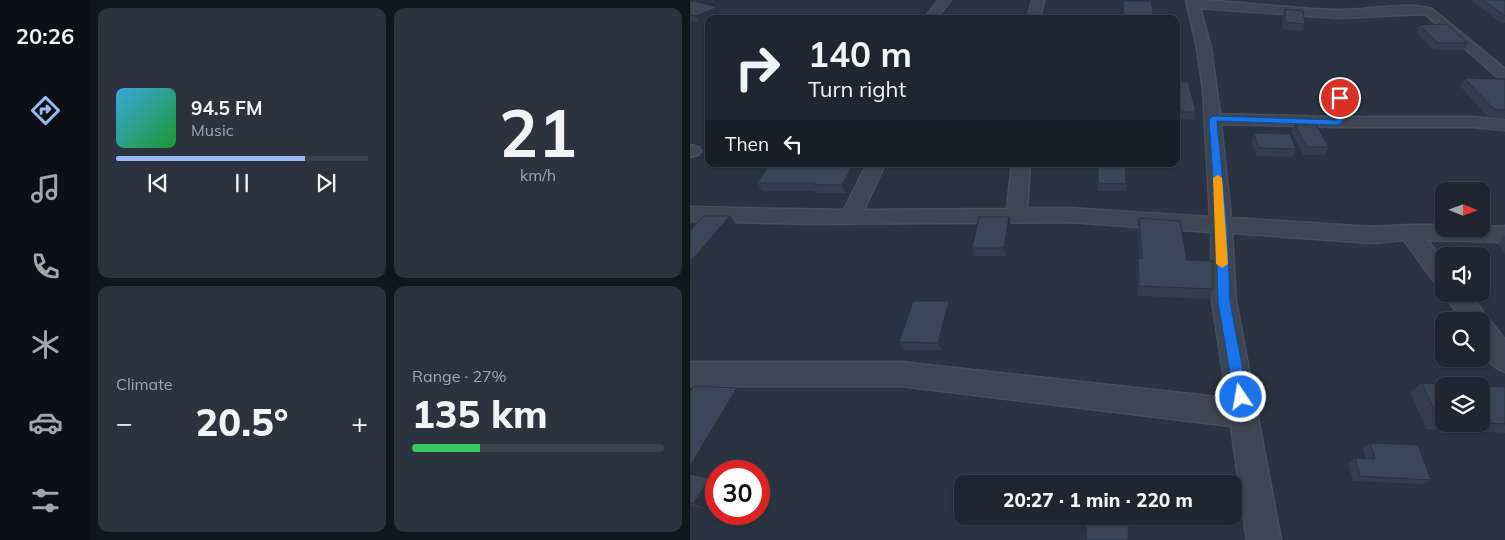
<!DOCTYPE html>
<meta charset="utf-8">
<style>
body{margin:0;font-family:Mulish,sans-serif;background:#2c323e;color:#f1f3f6;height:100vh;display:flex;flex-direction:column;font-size:19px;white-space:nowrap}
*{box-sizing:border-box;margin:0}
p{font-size:16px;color:#a1a5ac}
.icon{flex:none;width:28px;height:28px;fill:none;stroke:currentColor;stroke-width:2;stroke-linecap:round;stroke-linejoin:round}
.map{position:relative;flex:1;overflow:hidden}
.sheet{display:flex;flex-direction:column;gap:8px;padding:8px;background:#11151c;width:600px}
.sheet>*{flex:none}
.guide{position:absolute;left:15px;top:15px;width:475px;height:152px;border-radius:10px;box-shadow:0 1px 4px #0004,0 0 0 1px #3c434d;background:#1f2632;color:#f1f3f6;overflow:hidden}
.needle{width:32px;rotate:91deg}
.tools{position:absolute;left:745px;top:182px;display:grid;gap:10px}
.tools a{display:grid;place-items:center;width:55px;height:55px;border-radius:10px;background:#1f2632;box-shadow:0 1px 4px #0004,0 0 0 1px #3c434d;font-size:25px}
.speed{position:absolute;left:15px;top:460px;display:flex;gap:10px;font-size:25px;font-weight:700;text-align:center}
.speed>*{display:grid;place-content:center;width:65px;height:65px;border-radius:50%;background:#1f2632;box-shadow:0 1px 4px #0004,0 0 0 1px #3c434d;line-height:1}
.speed .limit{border:8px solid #d22;background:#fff;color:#111}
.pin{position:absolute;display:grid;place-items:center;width:42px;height:42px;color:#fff;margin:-21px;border:2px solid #fff;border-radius:50%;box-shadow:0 1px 5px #0007}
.me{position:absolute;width:55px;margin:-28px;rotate:348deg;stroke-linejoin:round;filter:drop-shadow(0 0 4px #0008)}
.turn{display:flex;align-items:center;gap:18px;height:105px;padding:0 20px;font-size:22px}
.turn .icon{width:65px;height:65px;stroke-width:2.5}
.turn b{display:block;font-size:35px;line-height:42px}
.then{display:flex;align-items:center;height:48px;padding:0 20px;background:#0003;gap:10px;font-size:19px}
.big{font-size:38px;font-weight:800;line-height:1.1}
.sheet .widget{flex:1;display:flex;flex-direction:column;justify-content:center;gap:8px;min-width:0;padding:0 18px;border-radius:10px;background:#2c323e}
.sheet .dial{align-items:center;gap:0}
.dial b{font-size:65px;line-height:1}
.song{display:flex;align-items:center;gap:15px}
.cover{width:60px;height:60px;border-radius:8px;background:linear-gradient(135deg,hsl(200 70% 55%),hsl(130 70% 35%))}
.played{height:5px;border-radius:2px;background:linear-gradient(90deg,#98baf3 75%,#3c434d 75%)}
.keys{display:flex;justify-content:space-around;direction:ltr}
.heat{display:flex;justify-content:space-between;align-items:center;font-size:28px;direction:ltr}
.charge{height:8px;border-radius:4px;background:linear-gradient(90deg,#34c759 27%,#3c434d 0)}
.sheet .tiles{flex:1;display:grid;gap:8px;grid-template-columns:repeat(2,1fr)}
.trip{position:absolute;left:264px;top:475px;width:288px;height:50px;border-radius:10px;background:#1f2632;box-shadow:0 1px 4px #0004,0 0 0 1px #3c434d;font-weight:800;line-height:50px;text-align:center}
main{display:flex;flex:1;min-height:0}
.tab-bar{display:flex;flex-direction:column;width:90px;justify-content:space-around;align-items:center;background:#0c0f14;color:#a1a5ac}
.tab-bar .icon{width:35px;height:35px}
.tab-bar .active{color:#98baf3}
.tab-bar b{font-size:22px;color:#f1f3f6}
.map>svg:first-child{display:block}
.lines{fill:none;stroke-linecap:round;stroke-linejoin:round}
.street-casing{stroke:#474e5c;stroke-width:3}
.street{fill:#3d4652;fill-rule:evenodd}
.wall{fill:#333d4c;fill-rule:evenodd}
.shaded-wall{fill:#29323e}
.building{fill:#3b4758;stroke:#29323e}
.route{fill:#1a73e8;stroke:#114b97}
.slow{fill:#f59e0b}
</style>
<main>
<nav class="tab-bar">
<b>20:26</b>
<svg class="icon active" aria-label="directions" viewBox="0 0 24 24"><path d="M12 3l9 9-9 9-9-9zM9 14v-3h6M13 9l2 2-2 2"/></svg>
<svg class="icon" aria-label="music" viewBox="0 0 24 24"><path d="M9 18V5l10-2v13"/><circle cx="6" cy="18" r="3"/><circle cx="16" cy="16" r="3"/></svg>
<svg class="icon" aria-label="phone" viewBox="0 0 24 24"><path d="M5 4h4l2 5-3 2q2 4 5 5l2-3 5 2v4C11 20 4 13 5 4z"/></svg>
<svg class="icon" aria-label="climate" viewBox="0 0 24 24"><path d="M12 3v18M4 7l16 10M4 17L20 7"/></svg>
<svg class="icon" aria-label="car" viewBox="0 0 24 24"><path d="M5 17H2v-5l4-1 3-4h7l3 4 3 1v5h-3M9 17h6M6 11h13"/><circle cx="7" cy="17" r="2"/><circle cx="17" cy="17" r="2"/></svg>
<svg class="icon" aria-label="filters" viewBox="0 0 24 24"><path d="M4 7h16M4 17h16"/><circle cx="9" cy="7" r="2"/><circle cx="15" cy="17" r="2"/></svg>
</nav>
<section class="sheet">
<div class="tiles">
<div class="widget">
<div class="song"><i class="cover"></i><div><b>94.5 FM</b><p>Music</p></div></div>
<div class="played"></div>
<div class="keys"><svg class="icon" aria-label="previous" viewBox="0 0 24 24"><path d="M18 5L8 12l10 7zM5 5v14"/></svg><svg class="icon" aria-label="pause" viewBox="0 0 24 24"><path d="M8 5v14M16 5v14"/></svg><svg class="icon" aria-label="next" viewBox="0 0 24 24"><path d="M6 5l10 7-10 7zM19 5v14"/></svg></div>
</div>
<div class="widget dial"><b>21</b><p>km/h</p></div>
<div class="widget"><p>Climate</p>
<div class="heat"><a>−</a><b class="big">20.5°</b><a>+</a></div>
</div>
<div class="widget"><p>Range · 27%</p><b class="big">135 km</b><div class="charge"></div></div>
</div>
</section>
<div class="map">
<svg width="815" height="540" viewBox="0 0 815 540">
<rect width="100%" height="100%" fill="#293342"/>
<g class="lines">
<!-- street casing -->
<g class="street-casing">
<g id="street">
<path d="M249,0h12l-15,19h-12z"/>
<path d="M342,0h12l-4,19h-12z"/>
<path d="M496,0c49,0 100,9 150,10 31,1 66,-9 96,-1l73,60v11l-5,-1 -75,-65 -88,4 -137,-10 11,40 9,66 112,3 4,-10 -7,-17 2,-3h10l11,20 -4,10h124l33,3v10l-33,-3h-134l-117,-3 10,94 142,9 37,-2h34v4l61,-3v16l-78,-2 17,21v26l-8,-3 -32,-44 -31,3 -141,-10 4,68 45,239h-34l-16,-114 -330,-40h-211v-24h211l326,36 -15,-97 -1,-69 -143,-10 -259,2 -119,-3v-14l154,3 23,-46h18l-21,46 143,-1 5,-45h18l-3,44h41l142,9 -7,-127 -6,-42z"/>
<path d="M0,145l8,2 3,4 -3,4 -8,2z"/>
<path d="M754,294h25l36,46v32c-24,-9 -24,-29 -24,-51h-19z"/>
</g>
</g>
<!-- street -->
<use href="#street" class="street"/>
</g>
<!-- wall -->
<g class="wall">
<path d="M20,0h21l-14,5z"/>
<path d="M781,0h34v23h-4z"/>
<path d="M0,1l28,6 4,6 -22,10 -10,-2z"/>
<path d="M433,1l30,14v4h-30z"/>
<path d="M595,9l20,15 -3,7 -19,-2v-13z"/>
<path d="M730,25l48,18 -4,7h-30l-18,-18z"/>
<path d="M774,78l41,1v40l-17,-2 -28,-31z"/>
<path d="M486,82l20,30 -2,8 -18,-1z"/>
<path d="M605,125l34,22 -4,8h-22l-11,-22z"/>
<path d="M564,133l42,16 -3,8 -37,-1 -4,-15z"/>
<path d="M112,164h54l1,9 -11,20h-28l-1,-2h-54l-6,-8z"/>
<path d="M408,164l28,20v7h-28z"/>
<path d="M319,217l2,8 -5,31h-31l-3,-8z"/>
<path d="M449,218l48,42 26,29 -3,10 -72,-3 -1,-27 1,-11h2l-2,-29z"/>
<path d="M815,236v18l-7,-10z"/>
<path d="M259,301l4,7 -11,42h-38l-5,-8z"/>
<path d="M732,383l83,4v46l-79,-4 -16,-37zM754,386h37v38h-37z"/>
<path d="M47,388l12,9 -46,79 5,33 -18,-3v-114z"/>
<path d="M680,443l61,37 -9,4 -69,-3 -5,-18 7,-5h11l-3,-10z"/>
</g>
<!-- shaded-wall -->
<g class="shaded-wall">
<path d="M24,0h17l-14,5z"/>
<path d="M28,7l4,6 -22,10 -4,-7z"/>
<path d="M163,164h3l1,9 -11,20 -4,-8z"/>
<path d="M40,216l6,8 -46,55v-17z"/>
<path d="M319,217l2,8 -5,31 -2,-8z"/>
<path d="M259,301l4,7 -11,42 -4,-7z"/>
<path d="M47,388l12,9 -48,83 -11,-4v-10z"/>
<path d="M20,478l6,2v16l-8,13 -15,-5z"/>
</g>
<!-- building -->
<g class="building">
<path d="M793,0h22v16z"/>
<path d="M0,1h2l26,6 -22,9 -6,-1z"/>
<path d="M433,1h28l2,14 -29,1z"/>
<path d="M595,9l18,2 2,13 -20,-2z"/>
<path d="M152,14l-2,5h-17l2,-4z"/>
<path d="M756,24l22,19h-30l-18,-18z"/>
<path d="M774,78l41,1v31l-11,-1z"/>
<path d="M486,82h12l8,30h-20z"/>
<path d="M605,125h21l13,22h-22z"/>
<path d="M564,133l36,1 6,15 -37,-1z"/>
<path d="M81,164h82v1l-11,20h-29l2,-2h-58z"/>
<path d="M408,164h27l1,20 -28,-1z"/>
<path d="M13,216h27l-40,46v-31z"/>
<path d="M289,217h30l-5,31h-32z"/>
<path d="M449,218l41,3 7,39 26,1v28l-74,-3 -1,-28 4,1z"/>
<path d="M223,301h36l-11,42 -39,-1z"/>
<path d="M732,383l83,4v37l-24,-1v-37h-37v35h-5z"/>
<path d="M4,386l43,2 -47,78v-74z"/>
<path d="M680,443l48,2 13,35 -71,-4 -5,-18 20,1z"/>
<path d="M0,474l20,4 -17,26 -3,-1z"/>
<path d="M400,479l39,3v2h-40z"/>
<path d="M397,516h42l-1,24h-42z"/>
</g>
<!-- route -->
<path class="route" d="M647,96h6l5,11 -6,15 -4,3 -121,-4 10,103 3,78 18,95 -2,5 -5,2 -5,-2 -2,-5 -16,-95 -2,-78 -7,-105 4,-3 123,4 4,-13 -4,-9z"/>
<!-- slow -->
<path class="slow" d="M528,175l4,3 6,86 -6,4 -6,-4 -3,-86z"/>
</svg>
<div class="tools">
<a><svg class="needle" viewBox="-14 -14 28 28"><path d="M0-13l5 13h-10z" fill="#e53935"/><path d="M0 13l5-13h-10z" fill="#a1a5ac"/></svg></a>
<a><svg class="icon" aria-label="sound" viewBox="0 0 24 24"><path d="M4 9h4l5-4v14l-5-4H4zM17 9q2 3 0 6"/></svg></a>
<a><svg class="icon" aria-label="search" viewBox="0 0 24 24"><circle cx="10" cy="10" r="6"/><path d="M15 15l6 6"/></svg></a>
<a><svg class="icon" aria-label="layers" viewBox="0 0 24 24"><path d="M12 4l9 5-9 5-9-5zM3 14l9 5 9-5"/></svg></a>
</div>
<div class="speed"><div class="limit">30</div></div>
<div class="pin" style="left:650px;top:98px;background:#d93025"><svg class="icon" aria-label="arrive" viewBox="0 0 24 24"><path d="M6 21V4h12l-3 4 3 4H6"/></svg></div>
<svg class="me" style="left:551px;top:397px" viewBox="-20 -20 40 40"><circle r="17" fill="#1a73e8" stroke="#fff" stroke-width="3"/><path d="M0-11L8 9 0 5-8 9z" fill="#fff"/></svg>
<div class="trip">20:27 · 1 min · 220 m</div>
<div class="guide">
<div class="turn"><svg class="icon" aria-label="right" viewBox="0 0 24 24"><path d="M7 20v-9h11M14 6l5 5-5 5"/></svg><div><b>140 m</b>Turn right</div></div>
<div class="then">Then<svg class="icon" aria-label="left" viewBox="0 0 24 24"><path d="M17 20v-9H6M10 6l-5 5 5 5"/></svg></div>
</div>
</div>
</main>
